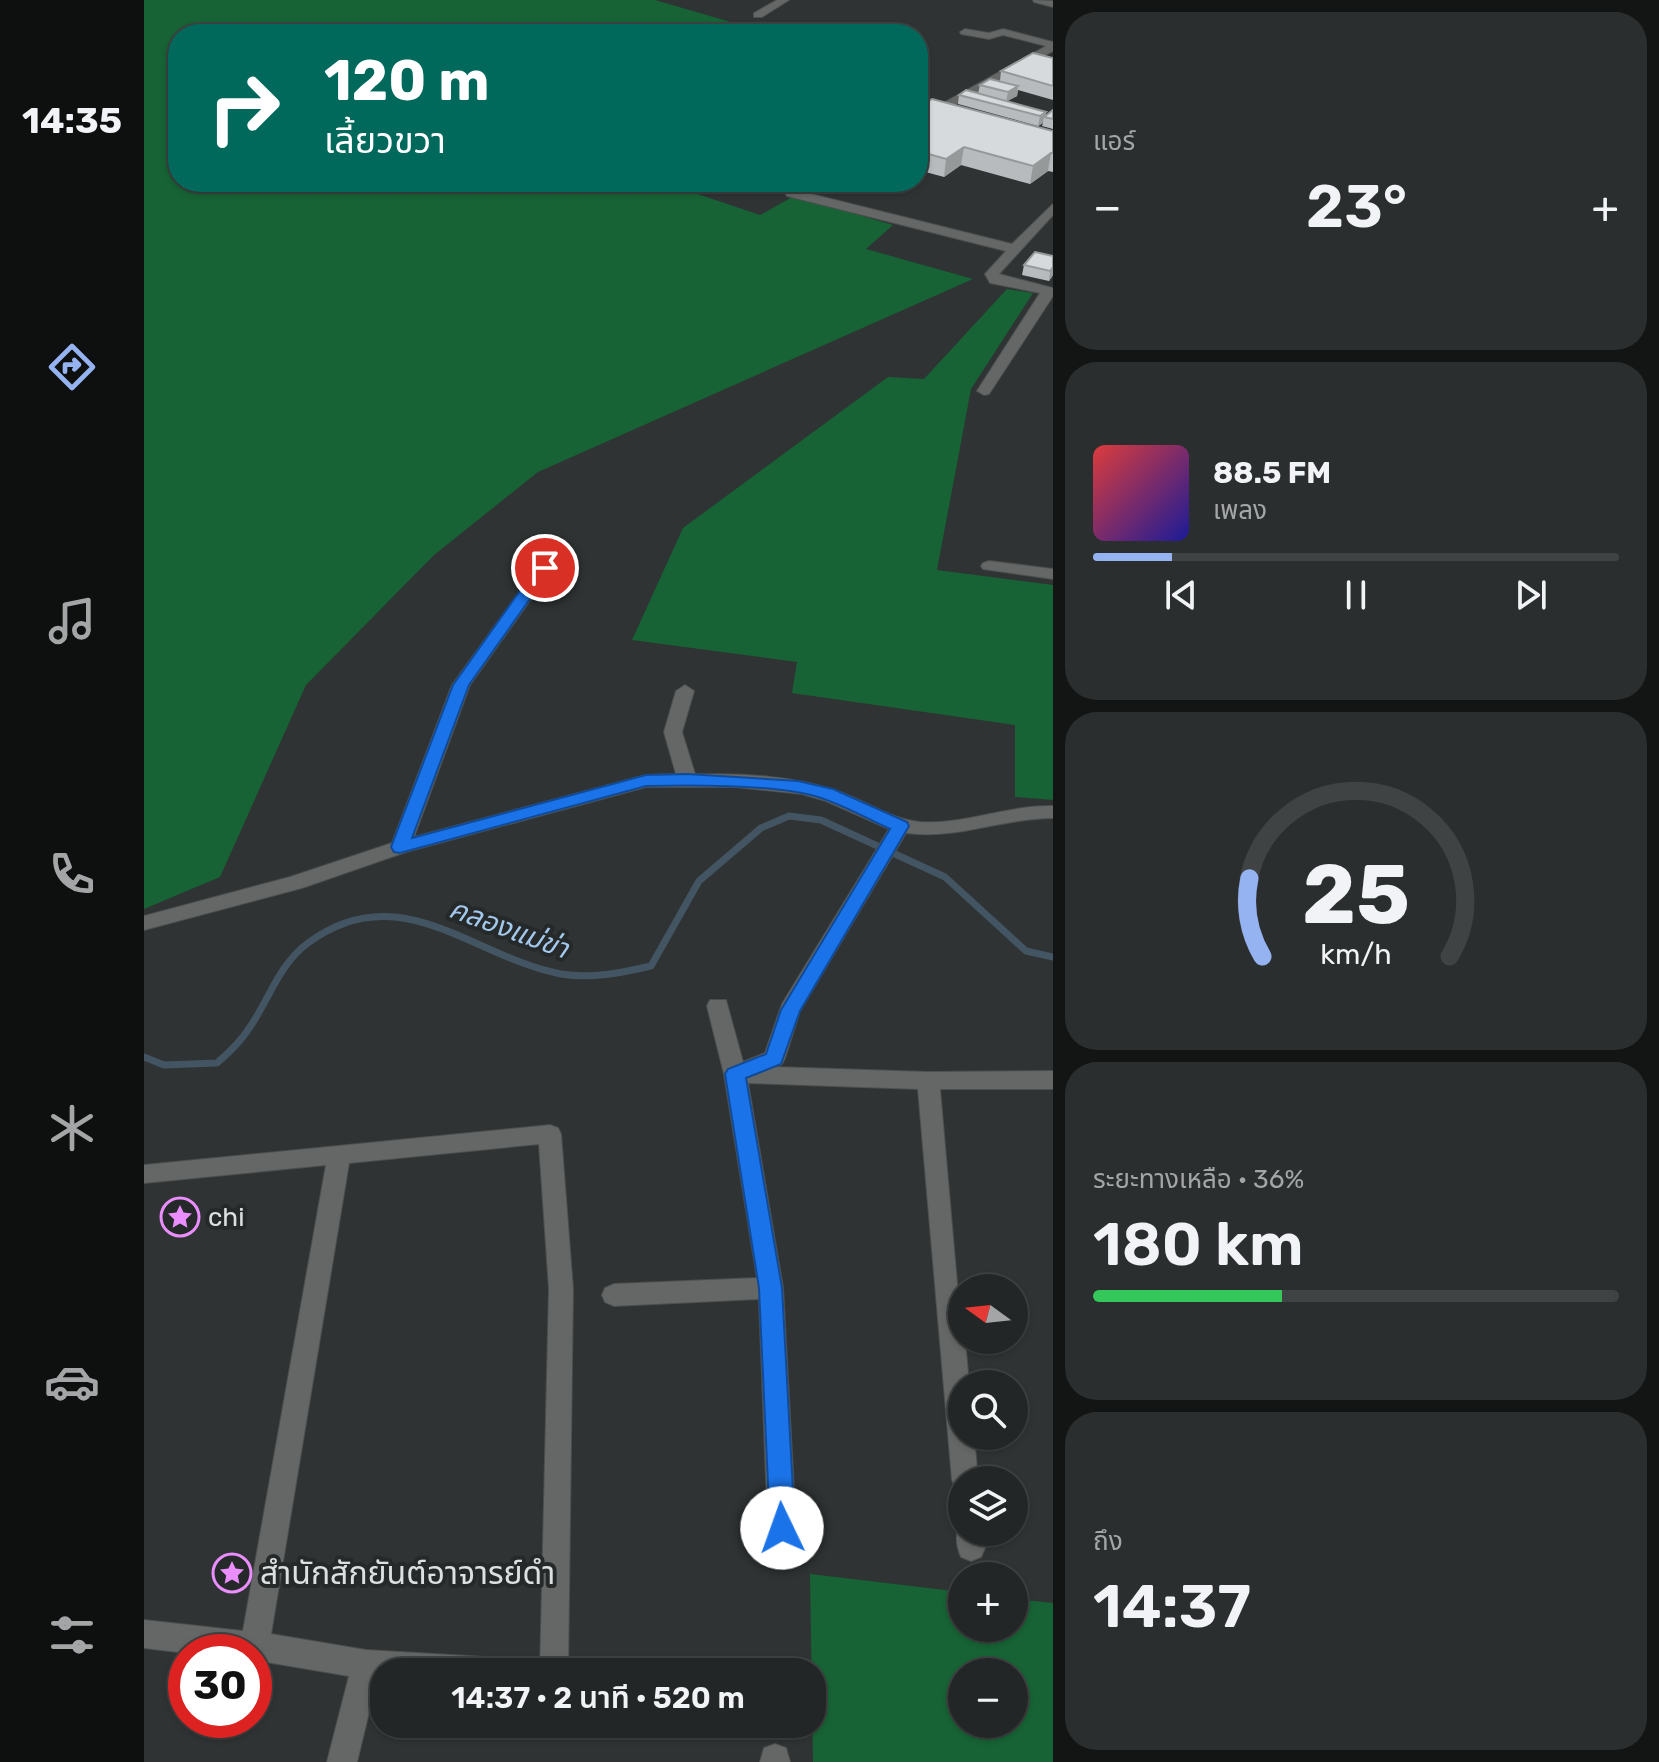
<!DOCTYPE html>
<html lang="th">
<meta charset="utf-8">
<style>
body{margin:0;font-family:Rubik,"Noto Sans Thai",sans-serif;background:#2b2e2e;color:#f1f3f6;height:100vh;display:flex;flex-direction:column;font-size:30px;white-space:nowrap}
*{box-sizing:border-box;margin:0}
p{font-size:26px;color:#a3a5a7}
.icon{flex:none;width:44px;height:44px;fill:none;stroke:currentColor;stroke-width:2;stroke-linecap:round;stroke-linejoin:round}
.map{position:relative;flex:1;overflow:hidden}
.drawer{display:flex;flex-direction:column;gap:12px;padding:12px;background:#131515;width:606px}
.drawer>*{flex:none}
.guide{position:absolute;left:24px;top:24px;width:760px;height:168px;border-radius:32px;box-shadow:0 2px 6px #0004,0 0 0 2px #404343;background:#00695c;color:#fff;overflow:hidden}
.needle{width:52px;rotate:285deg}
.controls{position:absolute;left:804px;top:1274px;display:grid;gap:16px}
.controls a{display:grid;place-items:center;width:80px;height:80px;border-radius:50%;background:#232626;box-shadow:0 2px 6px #0004,0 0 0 2px #404343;font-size:40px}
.speed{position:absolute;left:24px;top:1634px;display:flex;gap:16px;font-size:40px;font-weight:700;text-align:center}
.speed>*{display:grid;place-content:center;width:104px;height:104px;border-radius:50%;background:#232626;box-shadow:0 2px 6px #0004,0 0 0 2px #404343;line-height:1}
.speed .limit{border:12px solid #d22;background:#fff;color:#111}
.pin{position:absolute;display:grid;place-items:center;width:68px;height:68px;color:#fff;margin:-34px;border:4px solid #fff;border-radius:50%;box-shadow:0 2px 8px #0007}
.me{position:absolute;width:88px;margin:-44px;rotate:357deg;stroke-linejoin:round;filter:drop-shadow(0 0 6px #0008)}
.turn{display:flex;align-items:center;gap:28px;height:168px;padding:0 24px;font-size:36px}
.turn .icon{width:104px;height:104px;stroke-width:2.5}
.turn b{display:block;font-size:56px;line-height:68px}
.big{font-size:60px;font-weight:600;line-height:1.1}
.drawer .card{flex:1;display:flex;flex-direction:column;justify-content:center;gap:12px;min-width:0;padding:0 28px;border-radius:32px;background:#2b2e2e}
.drawer .dial{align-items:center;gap:0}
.dial svg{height:208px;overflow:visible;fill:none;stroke:#404343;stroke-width:7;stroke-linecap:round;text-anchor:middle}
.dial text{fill:#f1f3f6;stroke:none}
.song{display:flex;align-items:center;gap:24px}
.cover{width:96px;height:96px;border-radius:12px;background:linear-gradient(135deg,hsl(0 70% 55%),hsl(240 70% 35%))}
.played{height:8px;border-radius:4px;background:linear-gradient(90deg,#95b2f1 15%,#404343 15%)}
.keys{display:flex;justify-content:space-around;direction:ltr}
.heat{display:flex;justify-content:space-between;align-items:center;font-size:44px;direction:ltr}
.charge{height:12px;border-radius:6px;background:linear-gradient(90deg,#34c759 36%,#404343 0)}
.trip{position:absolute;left:226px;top:1658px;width:456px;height:80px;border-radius:32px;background:#232626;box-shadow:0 2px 6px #0004,0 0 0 2px #404343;font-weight:600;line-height:80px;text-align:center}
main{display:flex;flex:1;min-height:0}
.tabs{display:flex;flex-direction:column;width:144px;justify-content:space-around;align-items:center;background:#0e0f0f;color:#a3a5a7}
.tabs .icon{width:56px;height:56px}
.tabs .current{color:#95b2f1}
.tabs b{font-size:36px;color:#f1f3f6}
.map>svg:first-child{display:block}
.green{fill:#176335;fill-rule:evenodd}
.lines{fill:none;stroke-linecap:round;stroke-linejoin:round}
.stream{stroke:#435463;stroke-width:7}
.minor-casing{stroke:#4b4f4f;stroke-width:2}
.minor{fill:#656766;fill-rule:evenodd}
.wall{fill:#b8bbbd}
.shaded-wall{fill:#96999a}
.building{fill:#d6dadc;stroke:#96999a;stroke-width:2}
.route{fill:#1a73e8;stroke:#114b97;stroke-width:2}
.labels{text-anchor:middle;stroke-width:8;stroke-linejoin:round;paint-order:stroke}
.poi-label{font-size:26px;fill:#dde0e0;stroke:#252929;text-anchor:start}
.water-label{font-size:28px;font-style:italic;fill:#a4c8ec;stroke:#252929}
.near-poi-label{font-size:32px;fill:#dde0e0;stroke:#252929;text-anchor:start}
</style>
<main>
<nav class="tabs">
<b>14:35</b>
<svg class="icon current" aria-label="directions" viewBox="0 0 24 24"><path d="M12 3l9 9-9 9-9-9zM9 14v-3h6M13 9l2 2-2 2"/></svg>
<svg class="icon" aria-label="music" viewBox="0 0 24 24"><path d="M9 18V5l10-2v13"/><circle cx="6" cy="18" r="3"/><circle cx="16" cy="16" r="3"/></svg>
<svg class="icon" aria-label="phone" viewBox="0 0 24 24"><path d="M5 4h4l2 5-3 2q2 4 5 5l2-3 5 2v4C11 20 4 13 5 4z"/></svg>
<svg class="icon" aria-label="climate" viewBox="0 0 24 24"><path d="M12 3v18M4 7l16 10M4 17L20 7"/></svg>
<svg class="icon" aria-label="car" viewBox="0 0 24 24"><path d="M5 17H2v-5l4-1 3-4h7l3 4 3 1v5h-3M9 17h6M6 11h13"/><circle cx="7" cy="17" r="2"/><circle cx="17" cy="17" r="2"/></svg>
<svg class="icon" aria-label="filters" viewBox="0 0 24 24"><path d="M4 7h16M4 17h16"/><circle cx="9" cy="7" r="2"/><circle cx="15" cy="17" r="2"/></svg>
</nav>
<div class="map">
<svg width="909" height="1762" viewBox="0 0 909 1762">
<rect width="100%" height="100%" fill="#2f3333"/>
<!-- green -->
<g class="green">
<path d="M0,0h511l117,34h-594v148h484l98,33 34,-19 99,29 -27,24 107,30 -435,193 -104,83 -128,130 -86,192 -76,32z"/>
<path d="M863,289l26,4 -62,96 -34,181 116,15v215l-38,-3v-72l-223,-32 5,-31 -165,-22 51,-112 205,-151 36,2z"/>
<path d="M666,1574l152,18v36h52v-29l39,4v159h-240zM818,1672h52v52h-52z"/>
</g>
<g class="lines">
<!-- stream -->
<path class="stream" d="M0,1057l20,8 53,-2c13,-11 24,-22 33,-36 19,-28 30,-64 58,-84 92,-68 164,14 253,31 30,5 60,-1 90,-8l48,-85 62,-53 28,-12 32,4 124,57 81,74 27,6"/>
<!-- minor casing -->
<g class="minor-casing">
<g id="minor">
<path d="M633,0h12l-27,17h-8v-4z"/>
<path d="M889,0l20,1v6l-19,-5z"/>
<path d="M821,29l24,4 14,-4 50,13v9l-135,74v-8l128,-71 -43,-11 -14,4 -28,-5 -1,-2z"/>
<path d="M647,189l221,55 41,-40v11l-54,59 54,14v8l-64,98 -5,1 -7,-4 63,-98 -50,-10 -5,-9 21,-23 -219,-55 -2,-3z"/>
<path d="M845,561l64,8v10l-70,-10 -2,-3 2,-3z"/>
<path d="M401,563l8,5 -83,117 -56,152 232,-62 30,-1 -12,-42 12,-41 9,-6 9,6 -12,41 13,42c48,0 99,1 145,18 28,10 50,27 80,30 44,3 88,-17 133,-16v12c-50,0 -97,22 -147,15l-106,178 -15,47 -3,6 -7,3 153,5 125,-1v18h-113l22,251h3l4,44h-7v52h12l4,44h-16v11l-6,-2 -4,-9 -34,-391 -170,-6 35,205 13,240 -4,9 -10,4 -10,-4 -4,-9 -9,-229 -145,7 -9,-4 -3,-7 3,-7 9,-4 143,-6 -33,-204 -17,-68 3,-6h16l17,62 22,-9 17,-49 107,-175 -63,-28 -24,-7 -67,-7h-89l-240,65 -104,36 -158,42v-14l146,-39 102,-34 60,-158 87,-120z"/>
<path d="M406,1125l8,3 3,6 12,155 -5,383h-28l9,-383 -10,-145 -190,19 -78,471 95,16 136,8 10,4 4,10h-132v7h-7l-20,83h-30l22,-86 -95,-16v-8l-68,1 -42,-5v-28l99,11 83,-466 -182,18v-18z"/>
<path d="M818,1522v10h22l1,16 -4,9 -10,4 -10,-4c-5,-12 -7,-24 1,-35z"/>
<path d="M631,1744l11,4 4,14h-30l4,-14z"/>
</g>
</g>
<!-- minor -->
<use href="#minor" class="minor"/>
</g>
<!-- wall -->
<g class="wall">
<path d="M909,58v42l-35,-10 -1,6 -10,5 39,14 7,-5v19l-11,-3 1,-3 -5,3 -80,-22 1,-9 19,-1 2,-9 20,-4 1,-10z"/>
<path d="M774,108l135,23v41l-5,-1 -18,13 -69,-19 -17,12 -26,-7z"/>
<path d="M909,256v19l-4,6 -27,-6 2,-10z"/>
</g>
<!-- shaded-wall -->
<g class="shaded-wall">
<path d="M874,86l-1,10 -11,6 2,-10z"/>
<path d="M902,112v5h-2l-1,6 -5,3 2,-10z"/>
<path d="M820,147l-3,18 -17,12 2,-18z"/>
<path d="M907,153l-3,18 -18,13 3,-18z"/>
<path d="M909,267v8l-4,6 1,-10z"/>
</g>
<!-- building -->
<g class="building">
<path d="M889,53l20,5v28l-52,-15z"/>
<path d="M846,79l28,7 -10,6 -28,-7z"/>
<path d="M822,90l80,22 -6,4 -81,-21z"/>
<path d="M788,99l121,32v22h-2l-18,13 -69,-19 -18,12 -28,-8v-43z"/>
<path d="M909,110v9l-9,-2z"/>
<path d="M891,252l18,4v11l-3,4 -26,-6z"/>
</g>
<!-- route -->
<path class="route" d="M401,563l7,5 -83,117 -57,153 234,-63 41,-1 111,7 35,8 74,33 2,4 -109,185 -19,53 -35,14 36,210 13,240 -4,8 -9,4 -9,-4 -3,-8 -11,-240 -34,-214 3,-5 38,-15 15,-44 109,-181c-22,-10 -45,-23 -69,-31 -42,-14 -129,-13 -175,-12l-246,67 -6,-1 -3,-5 62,-162 86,-121z"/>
<!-- icons -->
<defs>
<g id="sight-ring" transform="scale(2)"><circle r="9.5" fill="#252929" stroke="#ea8dfd" stroke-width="1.5"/><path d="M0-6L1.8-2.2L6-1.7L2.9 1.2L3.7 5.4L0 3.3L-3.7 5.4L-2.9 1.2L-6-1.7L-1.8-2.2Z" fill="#ea8dfd"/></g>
</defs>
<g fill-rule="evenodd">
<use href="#sight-ring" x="36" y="1217"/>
<use href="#sight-ring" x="88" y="1573"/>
</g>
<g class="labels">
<!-- poi labels -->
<g class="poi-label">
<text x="64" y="1226">chi</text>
</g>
<!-- water labels -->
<g class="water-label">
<text transform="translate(365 928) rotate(20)" y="10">คลองแม่ข่า</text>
</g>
<!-- near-poi labels -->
<g class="near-poi-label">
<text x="116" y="1584">สำนักสักยันต์อาจารย์ดำ</text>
</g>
</g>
</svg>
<div class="controls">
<a><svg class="needle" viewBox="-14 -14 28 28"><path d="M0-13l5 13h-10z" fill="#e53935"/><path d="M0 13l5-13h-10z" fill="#a3a5a7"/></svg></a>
<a><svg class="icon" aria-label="search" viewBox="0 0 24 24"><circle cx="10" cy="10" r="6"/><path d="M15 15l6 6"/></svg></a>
<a><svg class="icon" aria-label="layers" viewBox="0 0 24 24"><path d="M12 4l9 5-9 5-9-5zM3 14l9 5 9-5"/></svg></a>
<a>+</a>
<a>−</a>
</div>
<div class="speed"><div class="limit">30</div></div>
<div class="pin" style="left:401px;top:568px;background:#d93025"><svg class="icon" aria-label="arrive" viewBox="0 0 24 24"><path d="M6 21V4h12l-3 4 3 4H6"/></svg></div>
<svg class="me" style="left:638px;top:1528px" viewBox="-20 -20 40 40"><circle r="19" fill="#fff"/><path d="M0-13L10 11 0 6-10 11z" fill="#1a73e8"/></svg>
<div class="trip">14:37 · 2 นาที · 520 m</div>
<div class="guide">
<div class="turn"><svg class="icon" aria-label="right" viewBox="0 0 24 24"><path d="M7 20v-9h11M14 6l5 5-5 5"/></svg><div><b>120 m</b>เลี้ยวขวา</div></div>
</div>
</div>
<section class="drawer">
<div class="card"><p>แอร์</p>
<div class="heat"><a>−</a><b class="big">23°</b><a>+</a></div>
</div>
<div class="card">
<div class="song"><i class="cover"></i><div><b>88.5 FM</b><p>เพลง</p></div></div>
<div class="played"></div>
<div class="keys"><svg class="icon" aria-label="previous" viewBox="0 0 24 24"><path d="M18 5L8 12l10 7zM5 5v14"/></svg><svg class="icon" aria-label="pause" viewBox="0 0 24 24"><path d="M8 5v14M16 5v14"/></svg><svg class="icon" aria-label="next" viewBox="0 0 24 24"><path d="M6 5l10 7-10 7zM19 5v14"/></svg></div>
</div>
<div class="card dial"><svg viewBox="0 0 100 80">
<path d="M14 69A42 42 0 1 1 86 69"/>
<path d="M14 69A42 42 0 0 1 9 39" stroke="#95b2f1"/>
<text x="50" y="56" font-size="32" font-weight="700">25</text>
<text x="50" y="72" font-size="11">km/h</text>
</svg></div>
<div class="card"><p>ระยะทางเหลือ · 36%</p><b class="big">180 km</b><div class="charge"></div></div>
<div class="card"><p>ถึง</p><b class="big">14:37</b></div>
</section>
</main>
